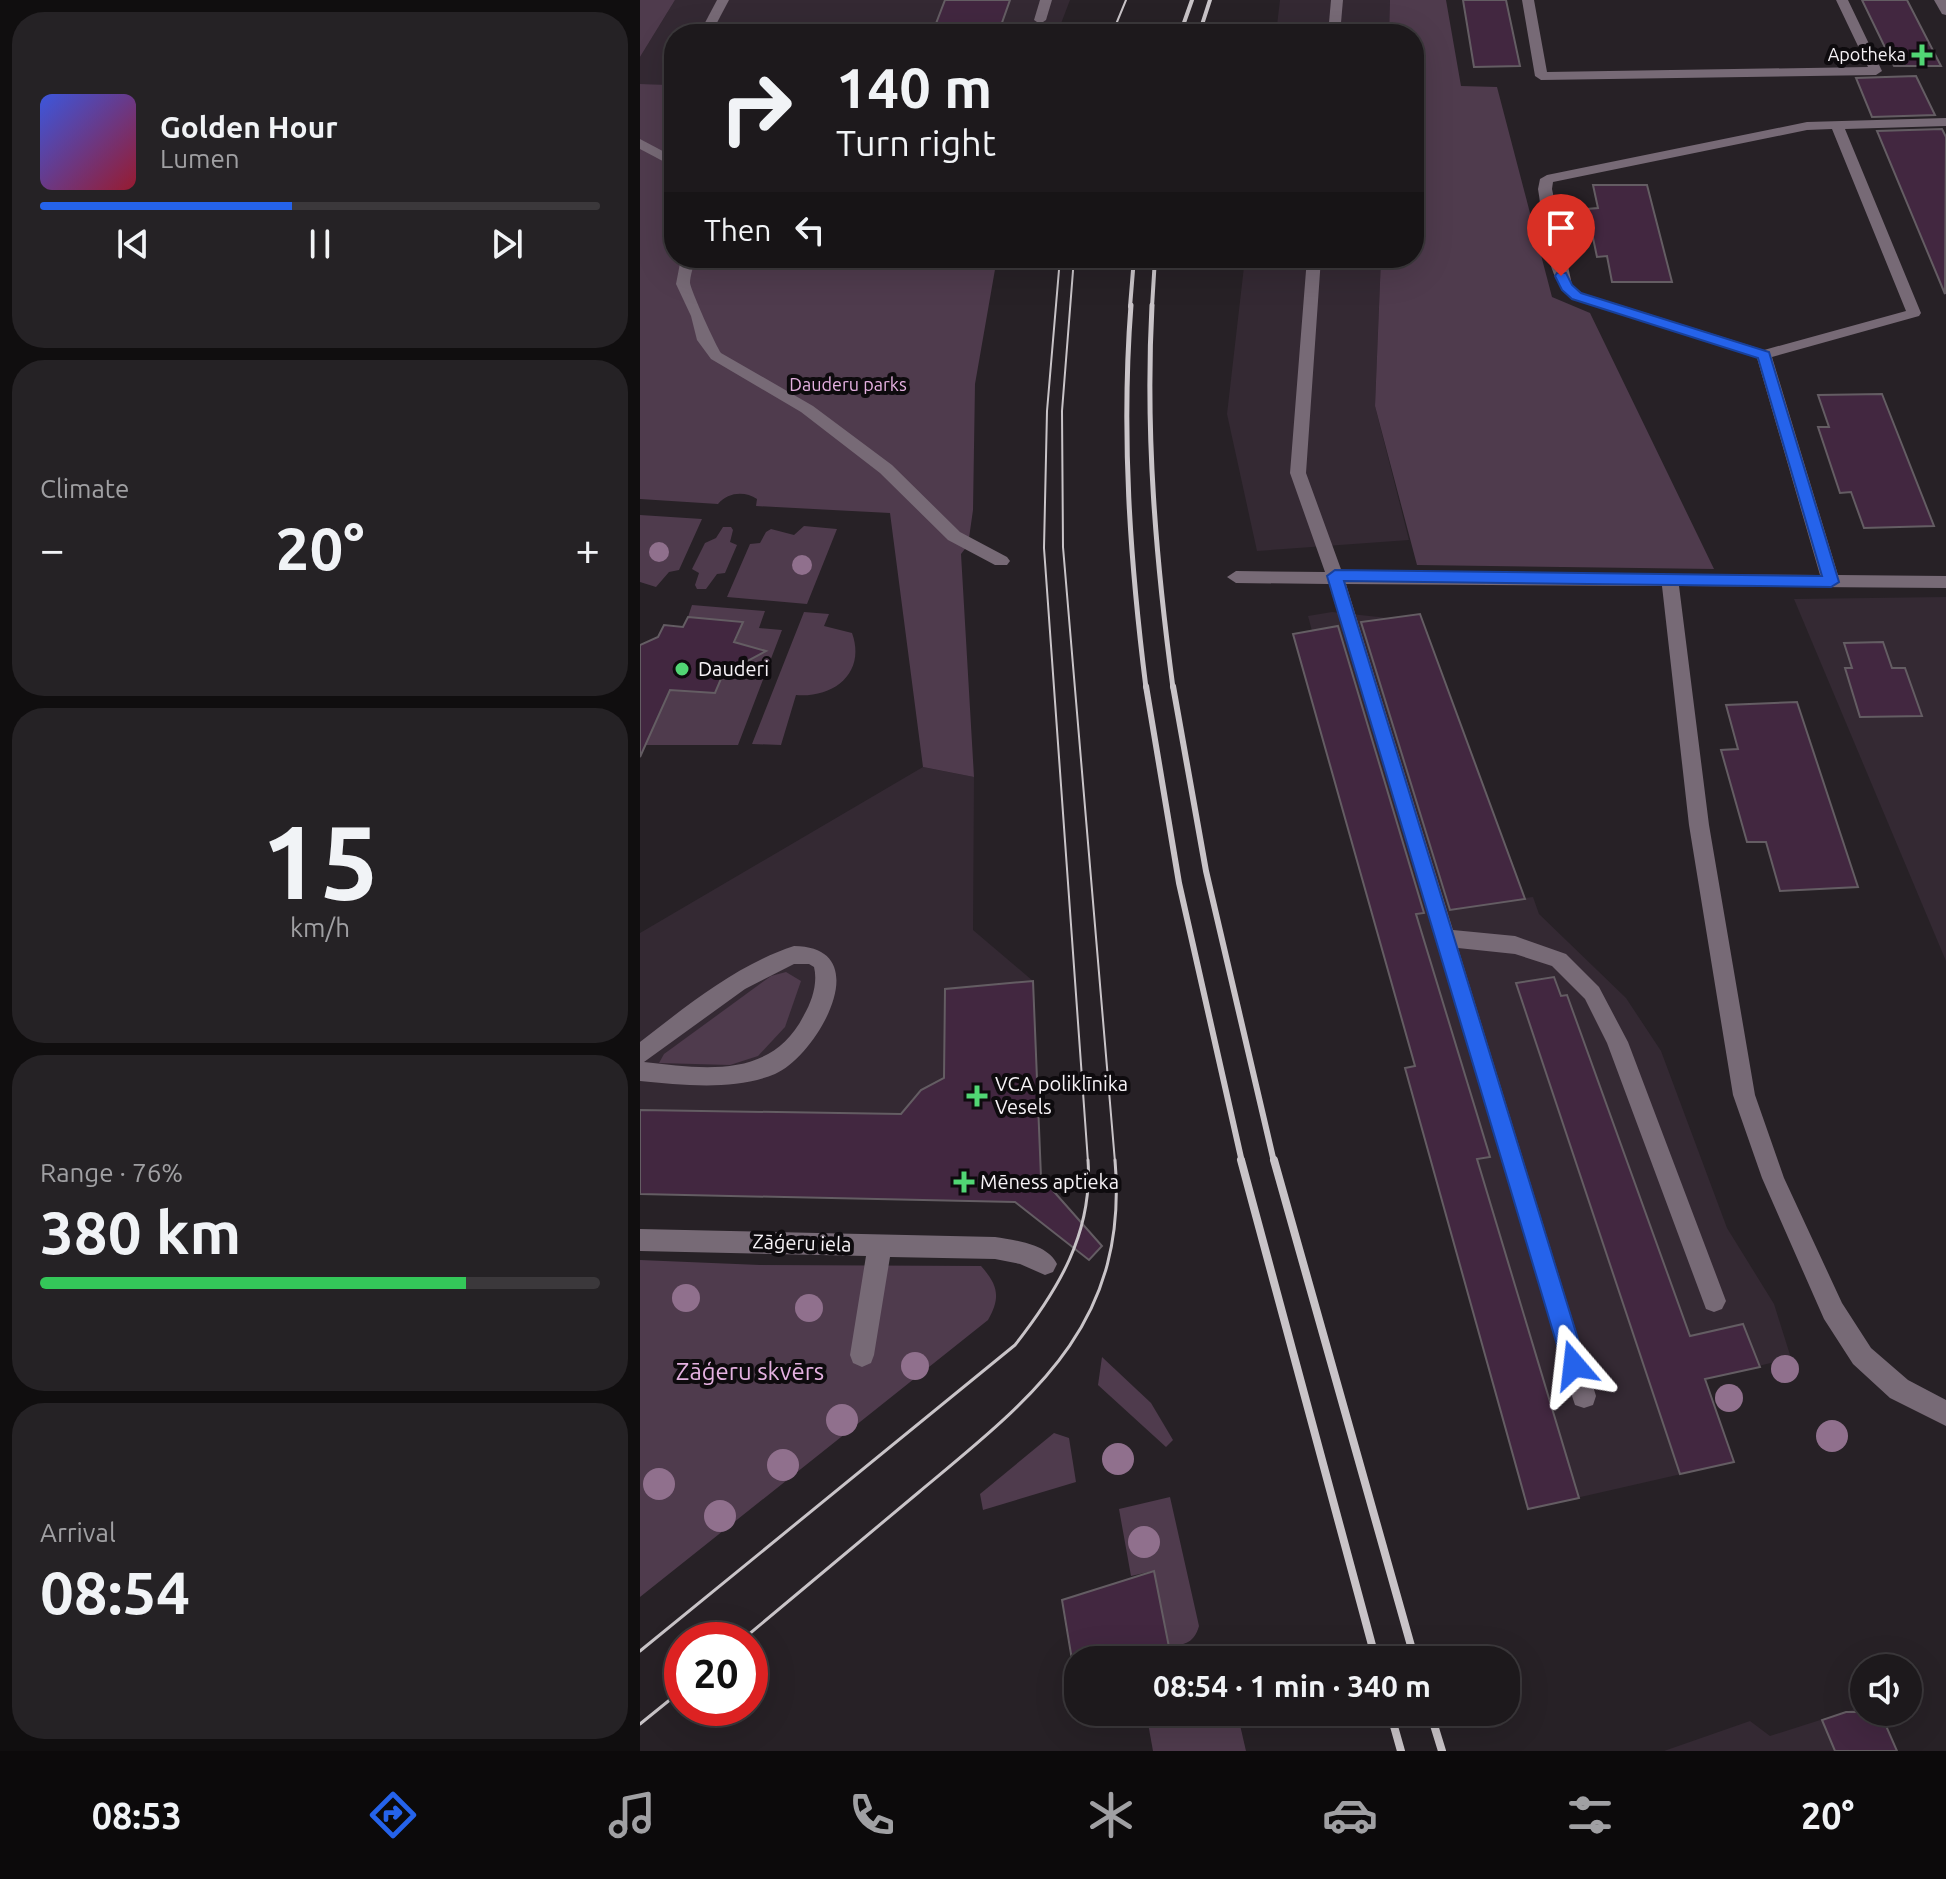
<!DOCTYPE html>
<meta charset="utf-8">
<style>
body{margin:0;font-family:Ubuntu,sans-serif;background:#252225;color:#f1f3f6;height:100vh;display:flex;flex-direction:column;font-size:30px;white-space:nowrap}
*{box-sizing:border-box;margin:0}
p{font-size:26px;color:#a0a0a3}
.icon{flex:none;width:44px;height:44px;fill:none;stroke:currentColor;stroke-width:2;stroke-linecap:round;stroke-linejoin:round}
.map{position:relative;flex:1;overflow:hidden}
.sheet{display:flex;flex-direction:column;gap:12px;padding:12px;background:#100e0f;width:640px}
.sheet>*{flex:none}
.guide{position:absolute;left:24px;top:24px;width:760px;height:244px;border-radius:32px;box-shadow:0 8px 32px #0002,0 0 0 2px #3b383b;background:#1d191c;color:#f1f3f6;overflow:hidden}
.controls{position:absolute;left:1210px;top:1654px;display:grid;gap:16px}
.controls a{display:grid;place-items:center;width:72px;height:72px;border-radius:50%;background:#1d191c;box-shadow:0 8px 32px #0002,0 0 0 2px #3b383b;font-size:40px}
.speed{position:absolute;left:24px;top:1622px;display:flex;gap:16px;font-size:40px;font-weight:700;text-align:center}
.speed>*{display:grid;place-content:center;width:104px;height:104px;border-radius:50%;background:#1d191c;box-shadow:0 8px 32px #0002,0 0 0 2px #3b383b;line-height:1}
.speed .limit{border:12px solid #d22;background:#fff;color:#111}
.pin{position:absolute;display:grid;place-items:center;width:68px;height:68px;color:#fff;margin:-82px -34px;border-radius:50% 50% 50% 0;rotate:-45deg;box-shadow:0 0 8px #0007}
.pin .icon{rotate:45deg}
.me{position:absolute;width:88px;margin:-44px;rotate:343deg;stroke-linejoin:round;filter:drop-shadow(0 0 6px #0008)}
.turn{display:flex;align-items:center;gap:28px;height:168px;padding:0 40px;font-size:36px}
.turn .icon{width:104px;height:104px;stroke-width:2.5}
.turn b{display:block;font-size:56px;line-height:68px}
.then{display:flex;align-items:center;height:76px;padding:0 40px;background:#0003;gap:16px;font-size:30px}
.big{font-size:60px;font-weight:600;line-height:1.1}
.sheet .tile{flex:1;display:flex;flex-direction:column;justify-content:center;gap:12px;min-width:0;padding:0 28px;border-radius:32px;background:#252225}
.sheet .dial{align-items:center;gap:0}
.dial b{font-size:104px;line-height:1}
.song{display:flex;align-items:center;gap:24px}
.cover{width:96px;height:96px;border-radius:12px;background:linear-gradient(135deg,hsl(230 70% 55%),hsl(350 70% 35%))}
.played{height:8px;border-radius:4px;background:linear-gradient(90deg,#2563eb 45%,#3b383b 45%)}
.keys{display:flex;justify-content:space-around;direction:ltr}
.heat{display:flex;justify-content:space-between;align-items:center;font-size:44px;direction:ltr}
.charge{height:12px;border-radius:6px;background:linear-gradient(90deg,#34c759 76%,#3b383b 0)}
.trip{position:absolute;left:424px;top:1646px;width:456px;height:80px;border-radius:32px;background:#1d191c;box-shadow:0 8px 32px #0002,0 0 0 2px #3b383b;font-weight:600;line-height:80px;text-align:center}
.dock{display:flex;height:128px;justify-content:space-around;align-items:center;background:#0c0a0b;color:#a0a0a3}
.dock .icon{width:56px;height:56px}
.dock .active{color:#2563eb}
.dock b{font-size:36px;color:#f1f3f6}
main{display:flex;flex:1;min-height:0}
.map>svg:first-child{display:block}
.built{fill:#342933}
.green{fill:#4f3b4d}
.building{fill:#422740;stroke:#645d63;stroke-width:2}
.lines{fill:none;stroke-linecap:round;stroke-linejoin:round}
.minor{fill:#776a76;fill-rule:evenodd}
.tram-far1{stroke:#c9c4c8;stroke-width:2}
.tram{stroke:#c9c4c8;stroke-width:3}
.rail-far3{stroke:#c9c4c8;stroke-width:4}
.rail-far2{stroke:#c9c4c8;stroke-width:5}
.rail-far1{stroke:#c9c4c8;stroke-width:6}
.rail{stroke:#c9c4c8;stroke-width:8}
.tree{fill:#90708d}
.route{fill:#2563eb;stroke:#184099;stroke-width:2}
.poi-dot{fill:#51d674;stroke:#0e0b0e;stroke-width:3}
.labels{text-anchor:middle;stroke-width:8;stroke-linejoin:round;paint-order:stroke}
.far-poi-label{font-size:18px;fill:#f7f3f7;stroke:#0e0b0e;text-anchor:end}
.far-park-label{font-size:18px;fill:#e5b1e1;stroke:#0e0b0e}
.poi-label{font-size:20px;fill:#f7f3f7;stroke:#0e0b0e;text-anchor:start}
.street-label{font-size:20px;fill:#f7f3f7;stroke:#0e0b0e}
.near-park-label{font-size:24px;fill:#e5b1e1;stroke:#0e0b0e}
</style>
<main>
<section class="sheet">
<div class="tile">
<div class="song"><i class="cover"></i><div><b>Golden Hour</b><p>Lumen</p></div></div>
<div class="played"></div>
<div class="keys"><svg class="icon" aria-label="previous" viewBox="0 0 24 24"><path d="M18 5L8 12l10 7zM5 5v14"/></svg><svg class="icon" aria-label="pause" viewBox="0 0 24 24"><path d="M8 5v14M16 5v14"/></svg><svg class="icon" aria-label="next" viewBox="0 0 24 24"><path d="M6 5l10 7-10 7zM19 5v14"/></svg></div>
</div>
<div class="tile"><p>Climate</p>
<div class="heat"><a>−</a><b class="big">20°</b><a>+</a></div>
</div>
<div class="tile dial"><b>15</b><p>km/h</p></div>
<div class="tile"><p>Range · 76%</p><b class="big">380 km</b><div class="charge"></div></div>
<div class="tile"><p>Arrival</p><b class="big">08:54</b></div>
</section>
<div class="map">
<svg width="1306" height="1751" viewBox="0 0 1306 1751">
<rect width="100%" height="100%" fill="#272126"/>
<!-- built -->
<g class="built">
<path d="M35,0h395l-13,34h-383v51l-34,-1v-27z"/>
<path d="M640,0h110l-1,34h-113z"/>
<path d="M605,258h136l-6,148 34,134 -152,11 -30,-137z"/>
<path d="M1306,597v364l-152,-362z"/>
<path d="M692,612l56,6 32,-4 105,284 8,-1 6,17 87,84 35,53 66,177 47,76 17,54 -86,21 29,83 -206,47 -123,-441 10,-2 -122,-432 19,-3 -4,-15z"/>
<path d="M283,767l51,10 -1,153 60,51 -88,8 -1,92 -37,33 -267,-4v-177z"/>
<path d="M1224,1706v6h16l17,39h-233l86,-30 20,15z"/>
</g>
<!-- green -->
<g class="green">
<path d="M0,0h35l-35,57z"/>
<path d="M750,0h56l15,86 36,1 55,210 38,16 124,256 -297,-4 -42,-159 6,-148h33v-224h-25z"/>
<path d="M0,84l34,1v173h323l-22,126 -2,126 -5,35 -7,9 13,223 -51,-10 -33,-254 -134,-7 1,-7c-12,-8 -29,-7 -39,5l-78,-5z"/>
<path d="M0,515l62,4 -23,51 -10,2 -13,15 -16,-5z"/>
<path d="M164,526l33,3 -30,75 -80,-7 23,-53 10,-1 6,-11 5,-3 23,6z"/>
<path d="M83,527h8l2,3 -3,12 7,3 -12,28 -8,1 -11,15h-9l-2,-4 4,-12 -7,-4 13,-26 11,-5z"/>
<path d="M52,605l73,6 -6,17 23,2 -44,115h-98l2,-24 14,1 14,-32 45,2 28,-70 -55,-5z"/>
<path d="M164,612l25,2 -5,12 28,7c14,39 -17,65 -56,62l-15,50 -29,-1z"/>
<path d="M146,972l15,9 -16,46 -27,29 -28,9 -71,-2 5,-9 107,-78z"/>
<path d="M0,1260l120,5 221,1c17,19 20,31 7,54l-348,277z"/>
<path d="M462,1357l49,46 22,37 -7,7 -68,-62z"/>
<path d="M414,1433l15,5 7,44 -93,28 -3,-16z"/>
<path d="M530,1497l29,129c-5,17 -13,18 -30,21l-16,-76 -22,5 -12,-67z"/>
<path d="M506,1712h91l9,39h-93z"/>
</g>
<!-- building -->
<g class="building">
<path d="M305,0h65l-12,34h-66z"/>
<path d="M823,0h43l14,66 -46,1z"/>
<path d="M1222,0h45l34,66h-47z"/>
<path d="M1276,76l19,39 -63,2 -16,-39z"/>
<path d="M1302,129l4,8 -1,157 -68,-163z"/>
<path d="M953,185h54l25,97h-60l-5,-26 -10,1 -10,-48 11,-1z"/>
<path d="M1242,394l52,132 -70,2 -13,-36 -11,1 -22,-66h11l-11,-32z"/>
<path d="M780,614l105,285 -75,11 -89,-288z"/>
<path d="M48,617l55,5 -9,20 32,9 -43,23 -8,19 -45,-3 -30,67v-112l18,-8 6,-12 19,2z"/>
<path d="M698,626l86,287 -8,1 74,243 -13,2 102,339 -51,11 -123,-441 10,-2 -122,-432z"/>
<path d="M1243,642l9,26h13l17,48 -62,1 -15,-49h7l-8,-25z"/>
<path d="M1157,702l61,185 -78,4 -14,-49h-19l-26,-92 17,-1 -12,-44z"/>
<path d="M914,977l7,19 6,-1 123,341 53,-12 17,43 -55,12 29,83 -54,12 -164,-491z"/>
<path d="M393,981l8,196 61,69 -13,14 -74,-58 -375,-8v-84l261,4 20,-24 23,-12 1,-89z"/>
<path d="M514,1571l15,76 -40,13h-57l-10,-60z"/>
<path d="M1206,1712h34l17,39h-62l-13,-31z"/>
</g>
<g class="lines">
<!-- minor -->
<g class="minor">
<path d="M77,0h12l-18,34h-12z"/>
<path d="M400,0h12l-6,20 -6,4 -6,-4z"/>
<path d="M691,0h12l-3,34h-12z"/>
<path d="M882,0h12l13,72 321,-5 -32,-67h12l34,71 -6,4 -335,5 -6,-4z"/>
<path d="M1294,0h12v15l-4,-1z"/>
<path d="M1306,118v8l-101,3 76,184 -2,3 -147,41 66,218 108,1v12l-267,-2 30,239 46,270 29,83 58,125 29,45 37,32 38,20v26l-56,-28 -37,-34 -29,-45 -26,-59 -36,-82 -29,-83 -44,-270 -27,-239 -316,-2 107,346 62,6 51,18 33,33 29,55 98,259 -4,8 -8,3 -8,-3 -99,-266 -22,-44 -33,-33 -37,-12 -57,-6 138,448 -3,9 -9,3 -9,-3 -3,-9 -243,-812 -93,-1 -9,-6 9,-6 89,1 -35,-99 17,-215h14l-15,215 36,99 478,3 -63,-217 -185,-59c-29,-23 -28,-75 -34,-110l2,-10 7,-4 260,-53zM1192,129l74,182 -142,39 -182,-57 -10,-8 -20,-96 1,-7 254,-52z"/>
<path d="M0,139l34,18v10l-34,-18z"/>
<path d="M41,258h14c-1,7 -5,18 -5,25 1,8 26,63 31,70l92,53 79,59 68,67 47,25 3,4 -3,4h-12l-47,-25 -68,-67 -79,-61 -90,-53 -14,-19 -6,-24 -15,-32z"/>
<path d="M154,946c85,1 23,110 -19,128 -41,17 -92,11 -135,7v-39c48,-37 96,-77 154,-96zM154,964h15l5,3c4,16 -2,34 -10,48 -32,64 -99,54 -160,47l101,-73z"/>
<path d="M0,1229l355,8c20,3 53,7 62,27l-4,8 -8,3 -25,-11 -25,-5 -105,-2 -16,98 -3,8 -9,4 -9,-4 -3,-8 16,-99 -226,-5z"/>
</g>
<!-- tram-far1 -->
<g class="tram-far1">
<path d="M472,34l14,-34"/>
<path d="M420,258l-13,153 -3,137 44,614"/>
<path d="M434,258l-12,153 1,136 52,615"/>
</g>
<!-- tram -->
<g class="tram">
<path d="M102,1640c59,-49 118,-99 177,-148 114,-95 210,-167 196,-332"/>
<path d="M0,1651l375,-306c43,-55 78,-112 73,-185"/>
<path d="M0,1724l42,-34"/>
</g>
<!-- rail-far3 -->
<g class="rail-far3">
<path d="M540,34l12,-34"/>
<path d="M559,34l11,-34"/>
<path d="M490,307l4,-49"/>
<path d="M512,307l3,-49"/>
</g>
<!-- rail-far2 -->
<g class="rail-far2">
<path d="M491,305c-10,129 -1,256 15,383"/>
<path d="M512,305c-7,129 4,256 21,383"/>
</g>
<!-- rail-far1 -->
<g class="rail-far1">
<path d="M506,686l33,197 63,279"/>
<path d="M533,686l33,185 68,291"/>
</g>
<!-- rail -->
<g class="rail">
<path d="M601,1160l135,500"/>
<path d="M634,1160l141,500"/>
<path d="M750,1712l11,39"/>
<path d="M790,1712l12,39"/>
</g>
</g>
<!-- trees -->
<g class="tree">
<circle cx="19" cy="552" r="10"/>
<circle cx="162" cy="565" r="10"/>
<circle cx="46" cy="1298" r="14"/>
<circle cx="169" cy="1308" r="14"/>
<circle cx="275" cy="1366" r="14"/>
<circle cx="1145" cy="1369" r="14"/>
<circle cx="1089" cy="1398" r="14"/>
<circle cx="202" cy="1420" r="16"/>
<circle cx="1192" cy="1436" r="16"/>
<circle cx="478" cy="1459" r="16"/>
<circle cx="143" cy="1465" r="16"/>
<circle cx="19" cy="1484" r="16"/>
<circle cx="80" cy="1516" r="16"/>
<circle cx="504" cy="1542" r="16"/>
</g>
<!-- route -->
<path class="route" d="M917,273h9l6,12 9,8 188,59 70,230 -8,5 -487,-6 242,784 -4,8 -8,3 -8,-3 -3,-8 -236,-789 8,-6 487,6 -64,-218 -186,-59 -10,-9 -7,-14z"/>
<!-- markers -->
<g class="poi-dot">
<path d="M1278 43h8v8h8v8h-8v8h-8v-8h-8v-8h8z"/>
<circle cx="42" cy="669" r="8"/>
<path d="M333 1084h8v8h8v8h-8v8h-8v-8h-8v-8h8z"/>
<path d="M320 1170h8v8h8v8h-8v8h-8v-8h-8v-8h8z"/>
</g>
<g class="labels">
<!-- far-poi labels -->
<g class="far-poi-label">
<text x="1266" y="61">Apotheka</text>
</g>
<!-- far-park labels -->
<g class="far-park-label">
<text x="208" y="391">Dauderu parks</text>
</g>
<!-- poi labels -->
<g class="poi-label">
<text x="58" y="676">Dauderi</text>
<text x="355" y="1091">VCA poliklīnika<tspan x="355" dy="23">Vesels</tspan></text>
<text x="340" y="1189">Mēness aptieka</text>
</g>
<!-- street labels -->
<g class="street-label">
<text transform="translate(162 1243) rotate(2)" y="7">Zāģeru iela</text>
</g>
<!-- near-park labels -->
<g class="near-park-label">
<text x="110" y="1380">Zāģeru skvērs</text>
</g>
</g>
</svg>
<div class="controls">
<a><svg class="icon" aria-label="sound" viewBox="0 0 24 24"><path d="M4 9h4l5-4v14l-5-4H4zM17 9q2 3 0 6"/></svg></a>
</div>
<div class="speed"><div class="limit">20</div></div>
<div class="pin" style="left:921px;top:276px;background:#d93025"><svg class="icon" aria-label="arrive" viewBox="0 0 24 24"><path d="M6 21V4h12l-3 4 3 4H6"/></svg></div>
<svg class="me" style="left:934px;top:1365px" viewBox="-20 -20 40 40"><path d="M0-17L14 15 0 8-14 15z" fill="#2563eb" stroke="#fff" stroke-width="4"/></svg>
<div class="trip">08:54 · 1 min · 340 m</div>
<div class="guide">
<div class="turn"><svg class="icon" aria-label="right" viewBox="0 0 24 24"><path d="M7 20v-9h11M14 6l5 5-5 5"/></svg><div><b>140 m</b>Turn right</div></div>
<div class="then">Then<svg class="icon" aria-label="left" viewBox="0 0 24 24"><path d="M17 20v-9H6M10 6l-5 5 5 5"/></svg></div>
</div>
</div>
</main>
<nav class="dock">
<b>08:53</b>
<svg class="icon active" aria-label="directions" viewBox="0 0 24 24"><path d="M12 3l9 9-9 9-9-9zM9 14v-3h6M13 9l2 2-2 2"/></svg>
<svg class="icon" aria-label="music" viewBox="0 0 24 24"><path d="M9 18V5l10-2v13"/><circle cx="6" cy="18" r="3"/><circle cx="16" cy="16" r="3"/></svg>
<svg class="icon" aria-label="phone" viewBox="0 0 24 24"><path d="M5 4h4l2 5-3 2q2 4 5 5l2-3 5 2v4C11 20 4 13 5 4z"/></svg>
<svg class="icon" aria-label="climate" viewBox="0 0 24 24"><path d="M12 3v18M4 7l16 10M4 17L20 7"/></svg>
<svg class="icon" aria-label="car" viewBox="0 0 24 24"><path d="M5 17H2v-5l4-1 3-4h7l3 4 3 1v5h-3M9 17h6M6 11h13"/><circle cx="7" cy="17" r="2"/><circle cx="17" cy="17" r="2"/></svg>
<svg class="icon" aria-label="filters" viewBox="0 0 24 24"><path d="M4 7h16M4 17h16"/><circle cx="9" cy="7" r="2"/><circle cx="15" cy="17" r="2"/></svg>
<b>20°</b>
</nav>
